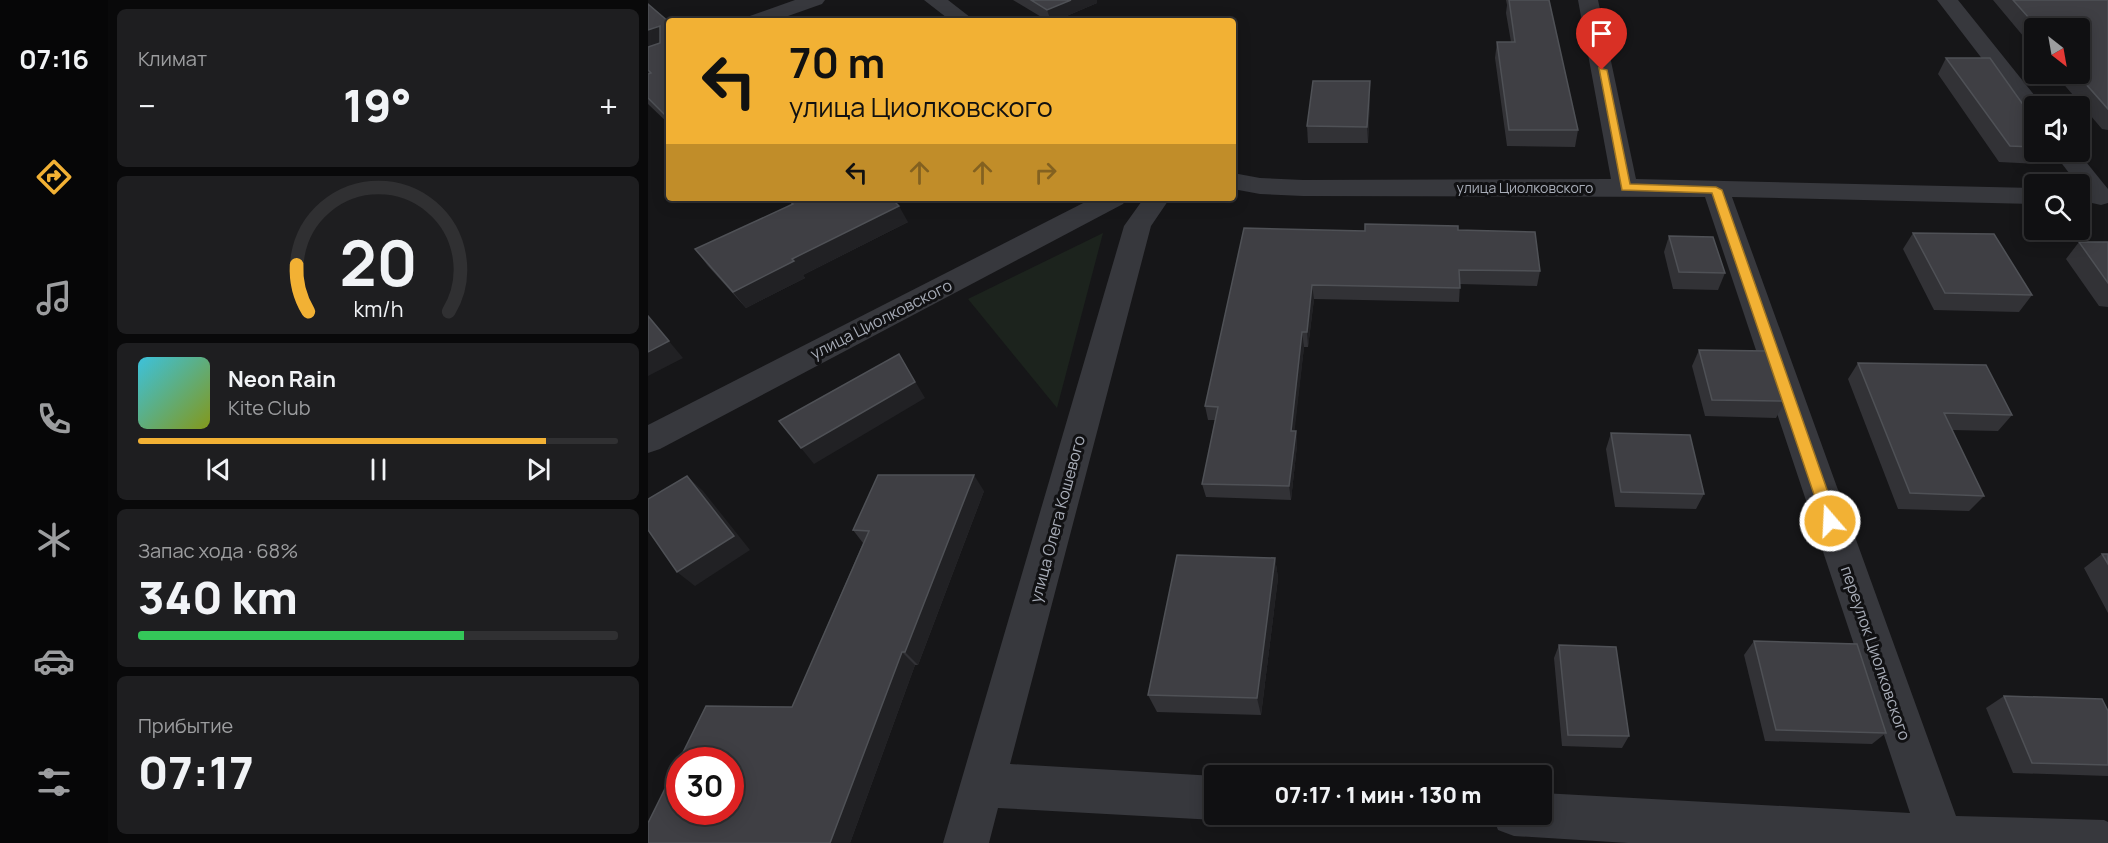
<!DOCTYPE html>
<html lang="ru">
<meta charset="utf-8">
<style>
body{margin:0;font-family:Manrope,sans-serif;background:#1e1e20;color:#f1f3f6;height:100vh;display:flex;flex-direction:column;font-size:22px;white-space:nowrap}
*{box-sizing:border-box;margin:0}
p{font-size:20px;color:#9c9d9f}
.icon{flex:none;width:33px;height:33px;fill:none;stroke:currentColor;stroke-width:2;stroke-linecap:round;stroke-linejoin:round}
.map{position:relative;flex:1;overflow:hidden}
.sheet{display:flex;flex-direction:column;gap:9px;padding:9px;background:#09090a;width:540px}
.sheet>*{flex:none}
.top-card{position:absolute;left:18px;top:18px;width:570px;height:183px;border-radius:6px;box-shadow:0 3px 15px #0003,0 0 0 2px #303032;background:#f2b134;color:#111;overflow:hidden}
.needle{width:39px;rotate:149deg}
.tools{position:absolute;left:1376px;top:18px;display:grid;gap:12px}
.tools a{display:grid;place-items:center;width:66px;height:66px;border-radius:6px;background:#101012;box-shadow:0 3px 15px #0003,0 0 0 2px #303032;font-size:30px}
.speed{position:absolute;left:18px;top:747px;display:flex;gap:12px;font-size:30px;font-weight:700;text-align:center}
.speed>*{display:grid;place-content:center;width:78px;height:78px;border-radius:50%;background:#101012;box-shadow:0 3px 15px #0003,0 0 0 2px #303032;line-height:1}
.speed .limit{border:9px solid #d22;background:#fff;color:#111}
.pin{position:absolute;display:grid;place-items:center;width:51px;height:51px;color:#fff;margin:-62px -26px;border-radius:50% 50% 50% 0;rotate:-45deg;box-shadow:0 0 6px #0007}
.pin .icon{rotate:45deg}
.me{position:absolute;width:66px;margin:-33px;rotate:341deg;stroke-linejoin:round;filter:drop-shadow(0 0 4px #0008)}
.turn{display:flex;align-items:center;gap:21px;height:126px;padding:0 24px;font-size:27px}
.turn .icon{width:78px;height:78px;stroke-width:2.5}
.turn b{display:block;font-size:42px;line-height:51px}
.lanes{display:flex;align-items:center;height:57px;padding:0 24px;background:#0003;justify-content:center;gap:30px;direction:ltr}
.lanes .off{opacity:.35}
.big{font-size:45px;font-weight:800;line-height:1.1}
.sheet .widget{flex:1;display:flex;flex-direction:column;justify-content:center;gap:9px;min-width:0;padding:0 21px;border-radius:9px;background:#1e1e20}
.sheet .dial{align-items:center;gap:0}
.dial svg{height:156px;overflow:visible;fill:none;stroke:#303032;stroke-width:7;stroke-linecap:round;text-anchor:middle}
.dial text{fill:#f1f3f6;stroke:none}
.song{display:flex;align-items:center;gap:18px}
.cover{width:72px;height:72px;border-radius:9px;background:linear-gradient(135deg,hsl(190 70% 55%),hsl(70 70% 35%))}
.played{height:6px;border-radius:3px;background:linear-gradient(90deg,#f2b134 85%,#303032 85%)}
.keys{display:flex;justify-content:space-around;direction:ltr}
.heat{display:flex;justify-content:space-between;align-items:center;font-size:33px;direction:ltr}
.charge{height:9px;border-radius:4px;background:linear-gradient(90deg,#34c759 68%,#303032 0)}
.trip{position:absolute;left:556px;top:765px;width:348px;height:60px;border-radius:6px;background:#101012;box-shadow:0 3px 15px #0003,0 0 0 2px #303032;font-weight:800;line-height:60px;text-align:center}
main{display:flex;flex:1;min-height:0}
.dock{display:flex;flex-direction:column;width:108px;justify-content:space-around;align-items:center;background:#060607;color:#9c9d9f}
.dock .icon{width:42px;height:42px}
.dock .selected{color:#f2b134}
.dock b{font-size:27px;color:#f1f3f6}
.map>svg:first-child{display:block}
.green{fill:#1c231d}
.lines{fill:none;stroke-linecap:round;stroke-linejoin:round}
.street{fill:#37383d;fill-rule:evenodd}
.wall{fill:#323236}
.shaded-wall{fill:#212124}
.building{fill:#3f3f44;stroke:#4f5156;stroke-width:1.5;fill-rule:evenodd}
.route{fill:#f2b134;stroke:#9d7322;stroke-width:1.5}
.labels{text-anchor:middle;stroke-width:6;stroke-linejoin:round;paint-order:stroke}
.far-street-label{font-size:14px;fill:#a8adb8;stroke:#111113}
.street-label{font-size:16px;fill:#a8adb8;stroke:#111113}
</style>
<main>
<nav class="dock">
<b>07:16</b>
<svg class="icon selected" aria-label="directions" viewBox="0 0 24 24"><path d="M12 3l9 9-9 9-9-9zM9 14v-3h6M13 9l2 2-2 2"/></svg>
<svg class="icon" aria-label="music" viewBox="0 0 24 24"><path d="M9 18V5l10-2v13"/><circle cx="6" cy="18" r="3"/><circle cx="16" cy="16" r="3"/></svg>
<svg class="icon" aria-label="phone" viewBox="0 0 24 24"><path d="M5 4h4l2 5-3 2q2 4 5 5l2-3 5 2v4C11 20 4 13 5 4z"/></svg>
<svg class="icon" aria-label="climate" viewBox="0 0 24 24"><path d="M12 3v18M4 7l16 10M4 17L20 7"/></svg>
<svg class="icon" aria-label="car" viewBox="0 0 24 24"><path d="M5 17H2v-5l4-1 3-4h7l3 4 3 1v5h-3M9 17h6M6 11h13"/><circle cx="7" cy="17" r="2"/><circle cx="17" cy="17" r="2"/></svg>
<svg class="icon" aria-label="filters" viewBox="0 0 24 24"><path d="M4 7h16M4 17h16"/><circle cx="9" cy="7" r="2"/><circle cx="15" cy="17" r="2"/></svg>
</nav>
<section class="sheet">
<div class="widget"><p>Климат</p>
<div class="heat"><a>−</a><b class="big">19°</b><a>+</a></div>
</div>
<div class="widget dial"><svg viewBox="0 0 100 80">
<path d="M14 69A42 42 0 1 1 86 69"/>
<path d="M14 69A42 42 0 0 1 8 45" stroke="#f2b134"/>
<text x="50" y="56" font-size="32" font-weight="700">20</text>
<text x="50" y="72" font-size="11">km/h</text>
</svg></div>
<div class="widget">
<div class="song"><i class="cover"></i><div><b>Neon Rain</b><p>Kite Club</p></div></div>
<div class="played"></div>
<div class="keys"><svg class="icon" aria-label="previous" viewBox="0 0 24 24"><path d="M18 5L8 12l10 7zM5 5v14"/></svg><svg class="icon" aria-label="pause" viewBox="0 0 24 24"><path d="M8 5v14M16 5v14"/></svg><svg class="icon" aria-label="next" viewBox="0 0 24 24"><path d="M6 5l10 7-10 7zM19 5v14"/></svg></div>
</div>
<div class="widget"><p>Запас хода · 68%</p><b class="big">340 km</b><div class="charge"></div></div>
<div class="widget"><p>Прибытие</p><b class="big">07:17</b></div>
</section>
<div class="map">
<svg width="1460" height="843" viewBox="0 0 1460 843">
<rect width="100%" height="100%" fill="#161618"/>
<!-- green -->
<path class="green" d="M455,233l-46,175 -89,-109z"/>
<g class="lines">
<!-- street -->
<g class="street">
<path d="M147,0h30l-3,4 -48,17h-30l3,-4z"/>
<path d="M276,0h24l27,21h-24z"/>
<path d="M930,0h20l38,179 398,9v16l-302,-7 224,619 148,4 4,2v21h-480l-114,-7 -16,-6 -6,-16h50v-21l368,20 -205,-616 -402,-1 -43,-2 -27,-5v-16l27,5 43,2 308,-1z"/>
<path d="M1289,0h21l85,106h-9v12l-8,-2z"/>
<path d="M1405,152h25l30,37v14l-7,2 -9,-2z"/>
<path d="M445,198h34l-4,6 -463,245 -12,4v-28z"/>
<path d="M496,198h26l-19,28 -141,538 205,12v38h14l-14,6 -217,-12 -9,35h-46l181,-617z"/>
</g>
</g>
<!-- wall -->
<g class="wall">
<path d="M365,0h84v3l-42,18h-7z"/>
<path d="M858,0h43l29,130 -3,17 -68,-1 -12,-88 2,-16h14l-5,-29 1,-8z"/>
<path d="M1345,0h115v130l-6,-1 -47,-55h24v-46h-45v21z"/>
<path d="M0,4l21,18v102l-21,-20z"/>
<path d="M1298,58l88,62v32h16l-8,12 -43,-2 -61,-88z"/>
<path d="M722,97l-2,46h-60l-1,-17z"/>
<path d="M142,201l118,21 -105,53 2,3 -59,30 -38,-42 -13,-17 97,-44z"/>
<path d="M596,228l121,3 93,-1 82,41 -3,15 -77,-2 -1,18 -145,-3 -6,48h-4l-10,84h2l1,14 -6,55 -85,-3 -4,-13 13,-64h-7l-3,-14z"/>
<path d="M1265,233l119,62 -13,17 -85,-2 -31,-61z"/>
<path d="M1021,236l56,37 -7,17 -45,-1 -9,-37z"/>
<path d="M1431,242h29v65l-9,-1 -33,-47z"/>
<path d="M1051,350l86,51 -9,17 -71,-2 -13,-50z"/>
<path d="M1210,363l154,52 -14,16 -46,-1 32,66 -15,15 -71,-2 -50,-130z"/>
<path d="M963,433l93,61 -8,15 -81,-2 -9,-58z"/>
<path d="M336,491l-66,174h-3l-65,178h-202l144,-136 71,-164 -10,-13z"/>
<path d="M1454,554h6v59l-24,-45z"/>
<path d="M627,558l3,20 -17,137 -104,-3 -9,-17z"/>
<path d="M1106,641l132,92 -14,11 -107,-3 -21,-86z"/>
<path d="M911,645l70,91 -7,12 -60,-2 -8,-88z"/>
<path d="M1356,696l104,15v65l-95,-3 -27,-65z"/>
</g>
<!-- shaded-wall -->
<g class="shaded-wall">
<path d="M423,0h26v3l-42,18h-4l-4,-11z"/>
<path d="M12,26l9,14 -21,9v-19z"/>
<path d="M722,81v16l-2,46 -1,-16z"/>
<path d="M251,206l9,16 -105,53 2,3 -59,30 -13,-16 59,-33z"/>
<path d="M664,285l2,14 -6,48 -1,-15z"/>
<path d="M0,316l35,42 -35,18z"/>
<path d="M654,332l2,15 -11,98 -2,-14z"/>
<path d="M251,354l26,44 -111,66 -13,-16z"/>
<path d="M648,431l1,14 -6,55 -2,-14z"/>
<path d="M326,475l10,16 -66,174 -13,-13z"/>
<path d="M39,476l16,15 47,59 -55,36 -18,-14z"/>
<path d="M627,558l3,20 -17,137 -4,-17z"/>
<path d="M254,652l13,13 -65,178h-20z"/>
</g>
<!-- building -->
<g class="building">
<path d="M383,0h40l-24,10z"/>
<path d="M861,0h40l29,130h-69l-12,-88h18z"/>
<path d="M1365,0h95v109l-31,-35h2v-46h-41z"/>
<path d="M0,4l21,18v97l-21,-21v-24l3,-1 -3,-3v-23l12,-4v-17l-12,4z"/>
<path d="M1298,58h44l44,62v27l-24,-1z"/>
<path d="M665,81h57l-3,46 -60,-1z"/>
<path d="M147,198h96l8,8 -107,53 2,2 -61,31 -38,-43 98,-45 -3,-3z"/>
<path d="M717,224l93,2v4l77,2 5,39 -81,-1 1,18 -148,-3 -5,47h-5l-11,99h5l-7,55 -87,-2 16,-77 -13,-1 39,-178 121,3z"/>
<path d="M1265,233l81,1 38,61 -87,-2z"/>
<path d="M1021,236l44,1 12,36 -46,-1z"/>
<path d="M1431,242h29v41z"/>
<path d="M0,316l21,25 -21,11z"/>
<path d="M1051,350l68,1 18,50 -73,-1z"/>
<path d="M251,354l16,28 -114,66 -22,-27z"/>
<path d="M1210,363l128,2 26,50 -68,-2 40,83 -74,-3z"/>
<path d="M963,433l79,2 14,59 -83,-2z"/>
<path d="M230,475h96l-69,177h-3l-72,191h-182v-20l58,-117 86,1 77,-176 -16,-1zM32,760h50v52h-50z"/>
<path d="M39,476l47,60 -57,36 -29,-42v-31z"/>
<path d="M1454,554h6v10z"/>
<path d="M529,555l98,3 -18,140 -109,-3z"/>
<path d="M1106,641l103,3 29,89 -110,-3z"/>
<path d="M911,645l57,2 13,89 -61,-1z"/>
<path d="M1356,696l98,3 6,12v54l-76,-2z"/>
</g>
<!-- route -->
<path class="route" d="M951,68l8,2 23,114 86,3 6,3 116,331 -2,4 -6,2 -5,-2 -2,-4 -111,-328 -90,-3z"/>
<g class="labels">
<!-- far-street labels -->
<g class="far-street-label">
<text x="877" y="193">улица Циолковского</text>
</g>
<!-- street labels -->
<g class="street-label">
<text transform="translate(233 319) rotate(-27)" y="6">улица Циолковского</text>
<text transform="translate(409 519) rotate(-75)" y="6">улица Олега Кошевого</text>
<text transform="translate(1228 653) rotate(71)" y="6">переулок Циолковского</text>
</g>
</g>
</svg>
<div class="tools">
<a><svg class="needle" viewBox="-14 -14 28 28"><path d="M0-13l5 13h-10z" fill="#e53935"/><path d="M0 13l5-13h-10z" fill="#9c9d9f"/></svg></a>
<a><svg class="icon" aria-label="sound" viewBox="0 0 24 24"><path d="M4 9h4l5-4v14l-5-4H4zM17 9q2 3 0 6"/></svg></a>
<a><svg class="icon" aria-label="search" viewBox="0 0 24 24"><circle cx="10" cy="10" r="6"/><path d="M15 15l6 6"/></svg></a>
</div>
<div class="speed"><div class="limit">30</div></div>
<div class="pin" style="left:954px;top:70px;background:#d93025"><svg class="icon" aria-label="arrive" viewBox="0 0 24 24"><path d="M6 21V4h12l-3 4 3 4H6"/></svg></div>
<svg class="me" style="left:1182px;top:521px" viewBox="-20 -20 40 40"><circle r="17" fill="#f2b134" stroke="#fff" stroke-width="3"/><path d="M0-11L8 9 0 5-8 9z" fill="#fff"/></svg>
<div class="trip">07:17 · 1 мин · 130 m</div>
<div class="top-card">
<div class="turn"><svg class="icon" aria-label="left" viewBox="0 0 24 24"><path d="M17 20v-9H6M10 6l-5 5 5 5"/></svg><div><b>70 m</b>улица Циолковского</div></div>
<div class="lanes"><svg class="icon" aria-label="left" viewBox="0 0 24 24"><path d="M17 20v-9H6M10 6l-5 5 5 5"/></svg><svg class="icon off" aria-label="ahead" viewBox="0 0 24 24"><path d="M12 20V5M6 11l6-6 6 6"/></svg><svg class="icon off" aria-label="ahead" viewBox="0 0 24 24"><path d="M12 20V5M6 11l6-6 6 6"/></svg><svg class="icon off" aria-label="right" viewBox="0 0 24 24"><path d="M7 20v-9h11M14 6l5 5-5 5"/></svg></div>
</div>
</div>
</main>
